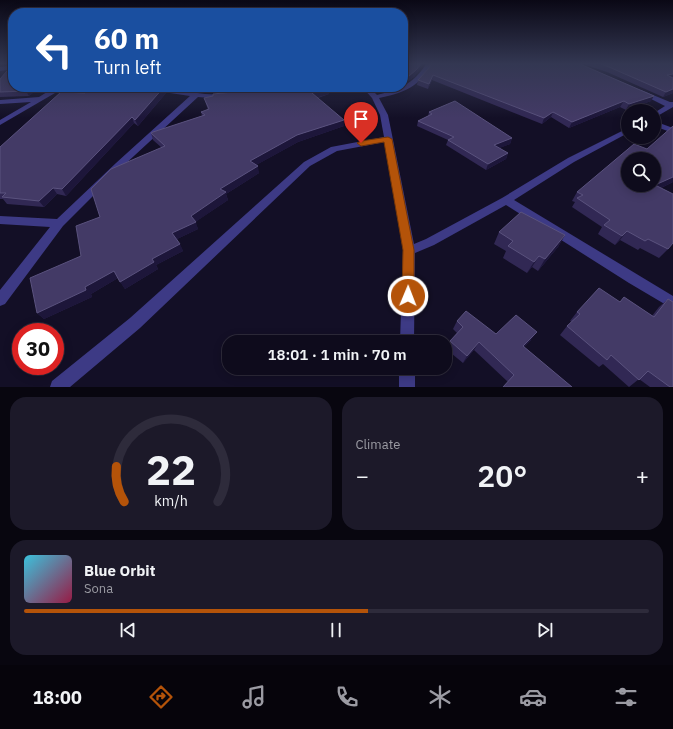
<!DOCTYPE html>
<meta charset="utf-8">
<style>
body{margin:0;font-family:"IBM Plex Sans",sans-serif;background:#1c1929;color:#f1f3f6;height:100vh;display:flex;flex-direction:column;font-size:15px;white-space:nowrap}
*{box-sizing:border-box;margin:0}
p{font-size:13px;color:#9b9ba3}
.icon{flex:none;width:22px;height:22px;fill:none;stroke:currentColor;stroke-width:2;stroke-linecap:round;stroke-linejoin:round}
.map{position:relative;height:387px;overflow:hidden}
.details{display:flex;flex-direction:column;gap:10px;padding:10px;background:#08060f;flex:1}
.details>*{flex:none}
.banner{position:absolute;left:8px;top:8px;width:400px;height:84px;border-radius:16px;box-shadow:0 2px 10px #0003,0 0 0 1px #2e2b3b;background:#1a4fa0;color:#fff;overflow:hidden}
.controls{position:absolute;left:621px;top:104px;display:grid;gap:8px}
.controls a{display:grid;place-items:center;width:40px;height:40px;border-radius:50%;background:#0e0b1c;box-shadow:0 2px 10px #0003,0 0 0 1px #2e2b3b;font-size:20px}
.speed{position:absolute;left:12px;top:323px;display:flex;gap:8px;font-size:20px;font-weight:700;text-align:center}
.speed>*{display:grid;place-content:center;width:52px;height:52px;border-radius:50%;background:#0e0b1c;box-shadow:0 2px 10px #0003,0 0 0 1px #2e2b3b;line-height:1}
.speed .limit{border:6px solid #d22;background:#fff;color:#111}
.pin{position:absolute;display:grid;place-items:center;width:34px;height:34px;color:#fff;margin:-41px -17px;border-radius:50% 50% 50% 0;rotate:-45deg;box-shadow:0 0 4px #0007}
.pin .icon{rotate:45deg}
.me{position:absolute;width:44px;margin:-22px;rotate:1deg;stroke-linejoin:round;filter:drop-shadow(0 0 3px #0008)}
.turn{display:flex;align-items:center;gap:14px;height:84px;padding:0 20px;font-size:18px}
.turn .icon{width:52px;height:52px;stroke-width:2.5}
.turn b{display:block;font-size:28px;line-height:34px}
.big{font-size:30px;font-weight:600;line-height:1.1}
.details .widget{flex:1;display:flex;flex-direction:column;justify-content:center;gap:6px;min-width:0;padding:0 14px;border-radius:16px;background:#1c1929}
.details .dial{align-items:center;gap:0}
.dial svg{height:104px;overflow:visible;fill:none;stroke:#2e2b3b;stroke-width:7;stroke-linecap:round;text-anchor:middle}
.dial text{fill:#f1f3f6;stroke:none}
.song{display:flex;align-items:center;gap:12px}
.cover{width:48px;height:48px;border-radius:6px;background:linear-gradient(135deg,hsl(190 70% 55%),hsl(340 70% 35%))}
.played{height:4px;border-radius:2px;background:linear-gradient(90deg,#b45309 55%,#2e2b3b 55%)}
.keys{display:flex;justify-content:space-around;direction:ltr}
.heat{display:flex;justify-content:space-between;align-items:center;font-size:22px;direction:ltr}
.details .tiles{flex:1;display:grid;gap:10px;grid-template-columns:1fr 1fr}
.widget:last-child{grid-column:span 2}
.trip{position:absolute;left:222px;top:335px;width:230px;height:40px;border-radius:16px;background:#0e0b1c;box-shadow:0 2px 10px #0003,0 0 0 1px #2e2b3b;font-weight:600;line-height:40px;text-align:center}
.tab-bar{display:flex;height:64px;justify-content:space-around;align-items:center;background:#06040b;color:#9b9ba3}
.tab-bar .icon{width:28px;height:28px}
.tab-bar .active{color:#b45309}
.tab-bar b{font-size:18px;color:#f1f3f6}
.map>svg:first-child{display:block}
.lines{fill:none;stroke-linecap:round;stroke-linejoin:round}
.minor{fill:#3d3a85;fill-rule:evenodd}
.wall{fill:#312854}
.shaded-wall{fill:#1d163a}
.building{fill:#433a66;stroke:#5a527e;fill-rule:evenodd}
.route{fill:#b45309;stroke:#753606}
</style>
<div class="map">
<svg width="673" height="387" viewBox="0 0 673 387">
<rect width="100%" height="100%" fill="#130f26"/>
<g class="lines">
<!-- minor -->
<g class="minor">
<path d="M426,64h6c-13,23 -28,29 -53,34l9,17 26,129 12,-5 76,-41 66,-40 60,-30v5l-54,29 -60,38 159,96v13l-44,-26 -123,-78 -72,40 -19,8 -1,89h-14l3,-92 -18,-108 -48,9 -27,15 -170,162 -70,59h-20l2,-6 78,-63 174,-156 27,-15 53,-10 -4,-22 -8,-17 -10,-11h7l8,8c21,-5 37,-11 49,-31z"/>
<path d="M13,65v4l-13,2v-4z"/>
<path d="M55,87h7l-1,2 39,-1 3,2 -3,2 -45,1 -55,32v-5l31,-18 -31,2v-4l39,-3z"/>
<path d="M152,87l53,7 18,1 4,2 -4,2 -25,-2 -76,70 -59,59 -58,78 -5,2v-16l50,-63 -50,-3v-8l57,3 59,-56 74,-67 -40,-6 -1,-1z"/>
<path d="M641,90l29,12h3v5l-19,11v-5l11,-7 -26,-13v-2z"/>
<path d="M654,121l19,7v5l-19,-7z"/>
<rect x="399" y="368" width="16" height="19"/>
</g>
</g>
<!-- wall -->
<g class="wall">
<path d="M403,64l12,12 -7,5 -5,-1z"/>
<path d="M583,64h90v29l-10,4 -56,-25z"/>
<path d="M429,68l222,33 -25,9 -6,-3 -51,21 -18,-11 -9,7 -110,-44 -4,9 -11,-4 1,-5z"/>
<path d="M0,79l40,8 -11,9 -29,1z"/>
<path d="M164,87l2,6 -28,33 -4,-3 -68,73 -9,-2 -13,13 -37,-3 -4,-5h-3v-52z"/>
<path d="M329,94l-11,4 26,28 -46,16 -42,23 3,8 -33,21 2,6 -33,22 3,7 -21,10 6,12 -27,14 2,4 -33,20 -7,-11 -27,16 1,3 -48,22 -7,-6 44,-57 19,-39 62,-69 -9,-8 -2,-7 51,-17 -1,-4 7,-2 -4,-12z"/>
<path d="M429,112l83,26 -2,6 -11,4 9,5 -2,6 -20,11 -40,-25 2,-5 -31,-14 1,-5 10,-5z"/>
<path d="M673,126v56l-12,6 7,61 -9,9 -19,-10 -2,2 -18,-10 -5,5 -17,-11 4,-7 -30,-20 3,-5 -3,-1 5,-9 70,-43z"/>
<path d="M499,232l66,3 -7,12 -20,24 -6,-4 -5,6 -24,-15 3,-7 -12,-7z"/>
<path d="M624,297l28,19 7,-9 9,-8 5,88h-23l-11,-8 -10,8 -26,-23 -4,3 -39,-32 7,-9 5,-4 -2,-1 7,-9 43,-10z"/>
<path d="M457,321l39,13 35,6 -7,7 48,40 -64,-5 -34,-32 -11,13 -17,-14 4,-8 7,-8 -4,-4z"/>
</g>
<!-- shaded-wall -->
<g class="shaded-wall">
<path d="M421,64h3l-9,12 -7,5 1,-5z"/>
<path d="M673,74v4l-6,-3z"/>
<path d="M433,75l-1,5 -4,9 1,-5z"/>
<path d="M31,87h9l-11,9 -3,-5z"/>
<path d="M164,87l2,6 -28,33 -3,-6z"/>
<path d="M213,87h63l-62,6z"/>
<path d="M329,88v6l-17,5v-6z"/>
<path d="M673,89v4l-10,4 3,-5z"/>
<path d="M654,96l-3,5 -25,9 3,-6z"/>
<path d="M624,101l-4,6 -51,21 3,-6z"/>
<path d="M553,112l-2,5 -9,7 2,-6z"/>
<path d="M132,117l2,6 -68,73 -4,-7z"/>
<path d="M344,120v6l-46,16 -47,26 -1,-7 47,-26z"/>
<path d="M512,138l-2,6 -18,7 2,-6z"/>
<path d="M508,153l-2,6 -20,11 2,-6z"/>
<path d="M258,166l1,7 -33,21 2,6 -34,23 -3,-7 29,-27z"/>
<path d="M673,177v5l-25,12 7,-9z"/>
<path d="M53,188l4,6 -13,13 -5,-6z"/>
<path d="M196,222l2,7 -23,11 -3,-7z"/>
<path d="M627,231l-7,9 -5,5 7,-9z"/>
<path d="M565,235l-7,12 -20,24 7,-12z"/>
<path d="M180,244l3,7 -27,14 2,4 -33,20 -5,-7 32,-23z"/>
<path d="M539,256l-7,11 -5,6 7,-11z"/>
<path d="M114,271l4,7 -27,16 1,3 -48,22 -7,-6z"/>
<path d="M537,332l-6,8 -14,14 6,-8z"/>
<path d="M479,342l-5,8 -11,13 4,-7z"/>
</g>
<!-- building -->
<g class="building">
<path d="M13,64v23h18l-5,4 -26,1v-13z"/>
<path d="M403,64h18l-5,6 -7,6 -6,-2z"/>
<path d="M431,64h149l74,32 -25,8 -5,-3 -52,21 -19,-10 -9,6 -111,-43 -4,9 -11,-4 11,-12z"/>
<path d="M601,64h72v10l-6,1 6,3v11l-7,3 -57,-25z"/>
<path d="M164,87l-29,33 -3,-3 -70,72 -9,-1 -14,13 -37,-4 4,-4h-6v-46l61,-55 24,1 3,-5z"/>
<path d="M283,87h44l2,1 -17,5 32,27 -47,15 -47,26 8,5 -38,23 6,3 -35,24 5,6 -24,11 8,11 -28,15 2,3 -34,20 -6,-11 -29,16 1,3 -49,23 -7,-35 51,-22 -5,-30 24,-9 -9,-28 20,-20 54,-23 -14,-13 2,-1 52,-17 -4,-3 8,-3 -5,-11 9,-2v-2z"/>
<path d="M455,101l57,37 -18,7 14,8 -20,11 -40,-24 6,-3 -36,-16 14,-7 -3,-2z"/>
<path d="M673,126v51l-18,8 18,9v49l-5,6 -20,-10 -3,2 -18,-10 -5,5 -18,-11 6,-5 -33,-22 6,-3 -6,-3 57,-48 13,5zM628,159h26v26h-26z"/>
<path d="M521,212l44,23 -20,24 -6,-3 -5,6 -26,-16 5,-5 -14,-9z"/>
<path d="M599,288l21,14 4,-5 30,20 14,-18 5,3v85h-3l-22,-16 -9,9 -28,-25 -4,5 -40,-34 13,-12 -3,-2z"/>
<path d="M466,311l30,23 20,-19 21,17 -14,14 49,41h-69l11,-12 -35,-33 -12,14 -17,-15 13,-14 -6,-6z"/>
</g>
<!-- sky -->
<linearGradient id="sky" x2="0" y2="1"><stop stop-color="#0a0815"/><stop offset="0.54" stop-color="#333752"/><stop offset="1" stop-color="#333752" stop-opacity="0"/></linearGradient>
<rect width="673" height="118" fill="url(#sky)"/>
<!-- route -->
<path class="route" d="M388,137l4,2 22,111v46l-2,4 -4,1 -4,-1 -2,-4 1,-46 -19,-108 -23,4 -4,-3 4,-2z"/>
</svg>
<div class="controls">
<a><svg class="icon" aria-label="sound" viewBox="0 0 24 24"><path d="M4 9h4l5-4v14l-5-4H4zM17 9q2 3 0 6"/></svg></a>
<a><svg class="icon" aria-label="search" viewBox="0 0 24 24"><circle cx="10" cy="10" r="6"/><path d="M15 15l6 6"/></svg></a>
</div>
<div class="speed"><div class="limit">30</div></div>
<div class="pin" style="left:361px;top:143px;background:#d93025"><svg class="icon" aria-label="arrive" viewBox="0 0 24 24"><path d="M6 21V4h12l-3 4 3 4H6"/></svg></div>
<svg class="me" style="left:408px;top:296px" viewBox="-20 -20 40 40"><circle r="17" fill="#b45309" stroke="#fff" stroke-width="3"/><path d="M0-11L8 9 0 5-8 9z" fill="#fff"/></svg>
<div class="trip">18:01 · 1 min · 70 m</div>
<div class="banner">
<div class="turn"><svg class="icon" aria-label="left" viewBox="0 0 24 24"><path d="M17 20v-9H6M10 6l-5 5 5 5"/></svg><div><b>60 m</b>Turn left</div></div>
</div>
</div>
<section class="details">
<div class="tiles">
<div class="widget dial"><svg viewBox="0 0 100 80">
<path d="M14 69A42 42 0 1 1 86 69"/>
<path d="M14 69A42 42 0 0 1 8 42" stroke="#b45309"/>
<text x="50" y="56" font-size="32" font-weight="700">22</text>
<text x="50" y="72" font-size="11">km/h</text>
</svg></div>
<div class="widget"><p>Climate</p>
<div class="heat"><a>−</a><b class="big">20°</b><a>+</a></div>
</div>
<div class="widget">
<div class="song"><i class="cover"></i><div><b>Blue Orbit</b><p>Sona</p></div></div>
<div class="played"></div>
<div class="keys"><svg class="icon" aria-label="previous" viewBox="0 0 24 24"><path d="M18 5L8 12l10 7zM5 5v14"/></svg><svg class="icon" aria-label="pause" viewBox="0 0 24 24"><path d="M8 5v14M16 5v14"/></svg><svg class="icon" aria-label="next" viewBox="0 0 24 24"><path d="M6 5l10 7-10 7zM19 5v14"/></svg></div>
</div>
</div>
</section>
<nav class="tab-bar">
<b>18:00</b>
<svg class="icon active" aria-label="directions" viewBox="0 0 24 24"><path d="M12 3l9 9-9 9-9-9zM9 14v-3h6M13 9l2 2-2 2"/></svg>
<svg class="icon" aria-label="music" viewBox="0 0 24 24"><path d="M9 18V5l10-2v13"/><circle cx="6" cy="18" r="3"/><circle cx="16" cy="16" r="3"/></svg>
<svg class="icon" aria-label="phone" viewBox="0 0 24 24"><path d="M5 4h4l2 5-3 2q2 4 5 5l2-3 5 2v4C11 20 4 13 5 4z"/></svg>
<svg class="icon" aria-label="climate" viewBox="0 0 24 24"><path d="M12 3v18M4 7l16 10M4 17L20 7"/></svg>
<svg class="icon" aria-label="car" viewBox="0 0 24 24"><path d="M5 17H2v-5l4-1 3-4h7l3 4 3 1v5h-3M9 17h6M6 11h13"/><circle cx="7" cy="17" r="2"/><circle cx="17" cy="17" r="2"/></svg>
<svg class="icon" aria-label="filters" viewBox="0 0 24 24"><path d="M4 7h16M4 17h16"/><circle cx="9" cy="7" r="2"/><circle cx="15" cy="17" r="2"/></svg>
</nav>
